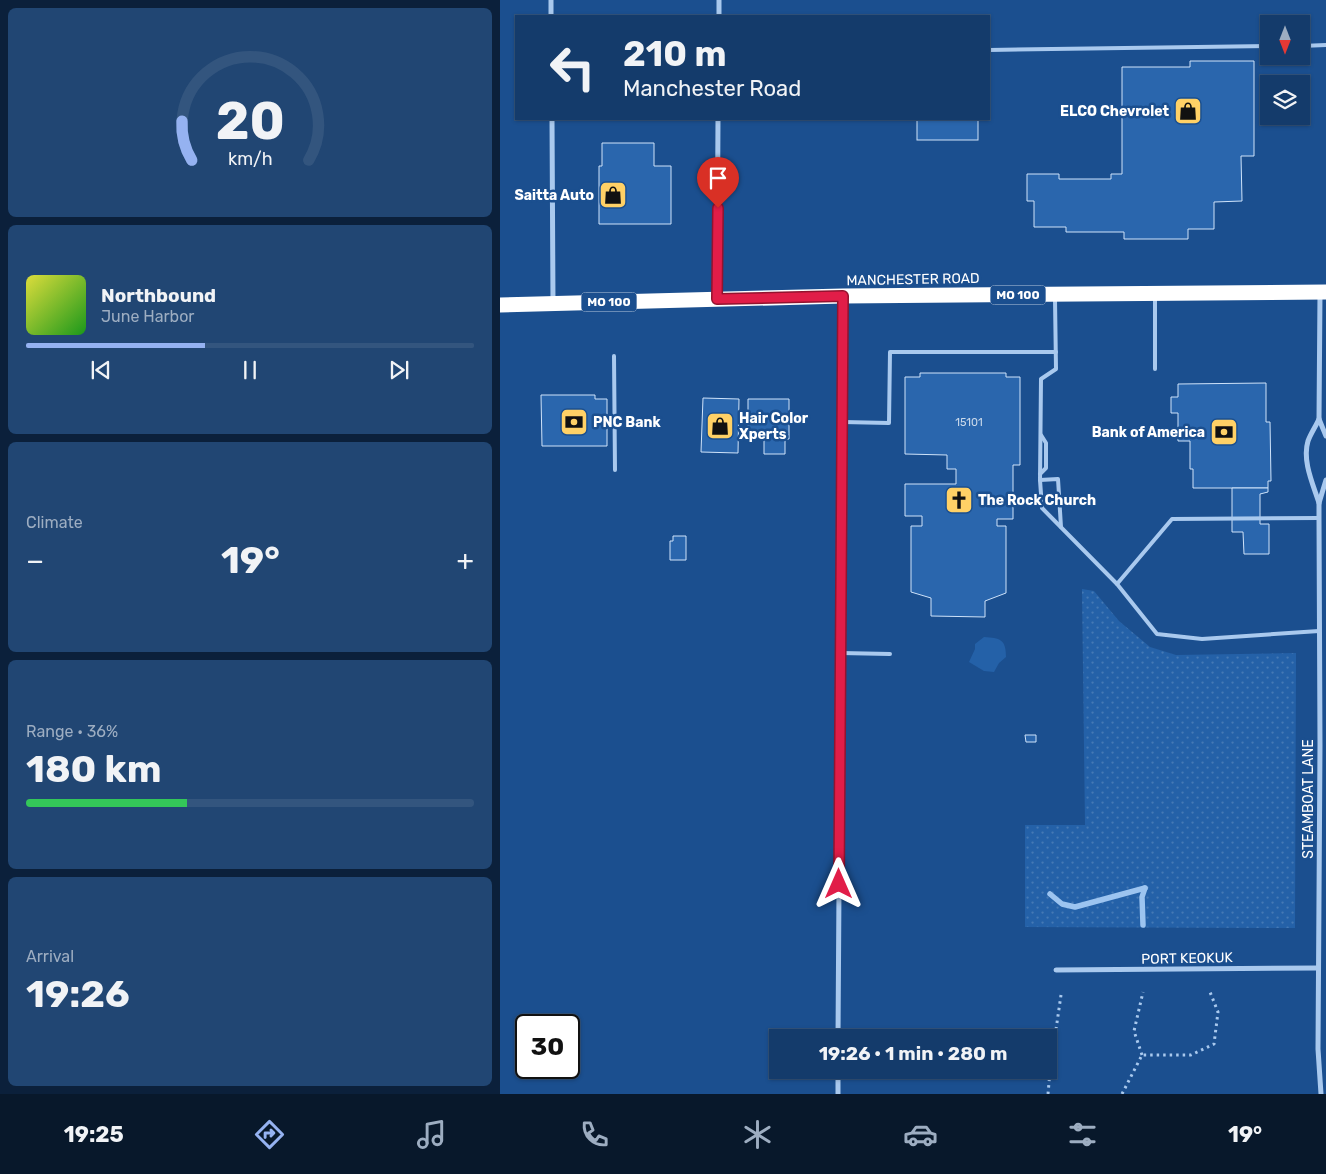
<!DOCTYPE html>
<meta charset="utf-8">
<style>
body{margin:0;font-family:Rubik,sans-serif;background:#214673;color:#f1f3f6;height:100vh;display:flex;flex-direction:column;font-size:19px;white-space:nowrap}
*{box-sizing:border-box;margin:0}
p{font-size:16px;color:#9dadc1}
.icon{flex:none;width:28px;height:28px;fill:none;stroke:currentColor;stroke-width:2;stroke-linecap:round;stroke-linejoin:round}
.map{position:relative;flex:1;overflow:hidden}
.drawer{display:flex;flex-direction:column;gap:8px;padding:8px;background:#0b203b;width:500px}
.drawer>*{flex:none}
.hud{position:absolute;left:15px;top:15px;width:475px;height:105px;border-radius:0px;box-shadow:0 1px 4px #0004,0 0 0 1px #33557e;background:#143b6b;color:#f1f3f6;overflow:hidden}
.needle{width:32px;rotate:180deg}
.controls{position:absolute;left:760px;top:15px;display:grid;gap:10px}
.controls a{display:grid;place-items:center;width:50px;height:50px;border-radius:0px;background:#143b6b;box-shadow:0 1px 4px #0004,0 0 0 1px #33557e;font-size:25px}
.speed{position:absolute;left:15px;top:1014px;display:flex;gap:10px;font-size:25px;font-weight:700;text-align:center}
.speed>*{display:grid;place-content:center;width:65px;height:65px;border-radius:50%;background:#143b6b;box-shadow:0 1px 4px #0004,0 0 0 1px #33557e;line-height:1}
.speed .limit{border:2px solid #111;border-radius:8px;background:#fff;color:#111}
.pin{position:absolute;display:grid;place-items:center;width:42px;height:42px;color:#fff;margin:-51px -21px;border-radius:50% 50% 50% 0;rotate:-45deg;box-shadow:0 0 5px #0007}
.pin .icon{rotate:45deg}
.me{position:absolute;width:55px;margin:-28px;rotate:0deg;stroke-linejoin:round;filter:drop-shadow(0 0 4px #0008)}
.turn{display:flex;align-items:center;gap:18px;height:105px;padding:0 25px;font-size:22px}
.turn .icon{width:65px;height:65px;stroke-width:2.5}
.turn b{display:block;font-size:35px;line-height:42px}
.big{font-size:38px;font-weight:700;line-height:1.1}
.drawer .card{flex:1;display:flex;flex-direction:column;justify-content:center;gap:8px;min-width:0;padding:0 18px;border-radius:8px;background:#214673}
.drawer .dial{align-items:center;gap:0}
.dial svg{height:130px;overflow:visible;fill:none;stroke:#33557e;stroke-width:7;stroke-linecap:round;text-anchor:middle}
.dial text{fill:#f1f3f6;stroke:none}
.song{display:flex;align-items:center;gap:15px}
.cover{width:60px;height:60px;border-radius:8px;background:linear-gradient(135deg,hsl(60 70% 55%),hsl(120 70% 35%))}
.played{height:5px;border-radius:2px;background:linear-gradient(90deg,#95b2f1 40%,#33557e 40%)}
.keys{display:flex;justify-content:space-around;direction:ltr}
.heat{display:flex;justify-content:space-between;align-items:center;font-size:28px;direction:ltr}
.charge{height:8px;border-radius:4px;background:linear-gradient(90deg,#34c759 36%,#33557e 0)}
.trip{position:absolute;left:269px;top:1029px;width:288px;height:50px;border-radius:0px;background:#143b6b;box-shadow:0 1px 4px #0004,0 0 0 1px #33557e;font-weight:700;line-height:50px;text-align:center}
.tabs{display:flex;height:80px;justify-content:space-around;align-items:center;background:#08182b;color:#9dadc1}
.tabs .icon{width:35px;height:35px}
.tabs .active{color:#95b2f1}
.tabs b{font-size:22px;color:#f1f3f6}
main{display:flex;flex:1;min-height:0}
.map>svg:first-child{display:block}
.grass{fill:url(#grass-dots)}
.park{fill:#2461a8}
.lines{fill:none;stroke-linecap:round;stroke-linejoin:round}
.stream{stroke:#9cc4f0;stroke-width:5.5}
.building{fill:#2a66ad;stroke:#cfe3fa}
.path{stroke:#a9c9ee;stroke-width:3;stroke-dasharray:2.5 4;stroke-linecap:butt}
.lane{stroke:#a9c9ee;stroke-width:4}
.street{stroke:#a9c9ee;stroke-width:5}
.highway{stroke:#fff;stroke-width:15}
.route-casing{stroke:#92132f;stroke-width:12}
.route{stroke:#e11d48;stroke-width:9}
.labels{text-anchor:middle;stroke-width:5;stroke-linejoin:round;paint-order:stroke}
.number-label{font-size:11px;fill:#cad9ea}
.shield{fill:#1b4f8f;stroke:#bbcadd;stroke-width:1}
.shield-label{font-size:12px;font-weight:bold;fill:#fff}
.poi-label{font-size:14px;font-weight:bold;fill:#fff;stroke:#1b4f8f;text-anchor:end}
.street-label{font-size:14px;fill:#fff;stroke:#1b4f8f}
</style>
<main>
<section class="drawer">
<div class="card dial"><svg viewBox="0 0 100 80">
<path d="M14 69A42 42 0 1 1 86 69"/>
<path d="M14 69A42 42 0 0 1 8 45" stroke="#95b2f1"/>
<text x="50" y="56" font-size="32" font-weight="700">20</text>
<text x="50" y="72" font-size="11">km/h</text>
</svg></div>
<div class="card">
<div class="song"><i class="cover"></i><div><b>Northbound</b><p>June Harbor</p></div></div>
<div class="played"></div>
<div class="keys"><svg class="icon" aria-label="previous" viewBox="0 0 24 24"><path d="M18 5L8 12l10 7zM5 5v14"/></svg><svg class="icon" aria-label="pause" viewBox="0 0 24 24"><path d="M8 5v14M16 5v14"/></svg><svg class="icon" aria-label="next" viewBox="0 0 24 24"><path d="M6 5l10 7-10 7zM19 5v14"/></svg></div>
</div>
<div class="card"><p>Climate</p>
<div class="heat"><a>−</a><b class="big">19°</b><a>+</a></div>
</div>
<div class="card"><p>Range · 36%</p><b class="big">180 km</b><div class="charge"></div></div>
<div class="card"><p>Arrival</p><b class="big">19:26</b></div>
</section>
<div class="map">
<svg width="826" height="1094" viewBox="0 0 826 1094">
<defs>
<pattern id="grass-dots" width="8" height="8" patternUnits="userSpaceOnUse" patternTransform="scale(1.25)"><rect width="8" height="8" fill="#2461a8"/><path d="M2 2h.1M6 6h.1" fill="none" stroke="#4579b5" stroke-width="1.8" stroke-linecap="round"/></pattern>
</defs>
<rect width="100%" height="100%" fill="#1b4f8f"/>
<!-- grass -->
<path class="grass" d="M582,589l12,2 25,30 31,26 26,8 120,-2 -1,275 -270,-1v-102h60z"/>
<!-- park -->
<path class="park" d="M484,637c16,1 22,2 22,20l-7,6 -5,9 -10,-1 -15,-9 6,-13v-5z"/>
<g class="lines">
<!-- stream -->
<g class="stream">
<path d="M550,894l12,10 13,3 70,-19"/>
<path d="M643,925l-1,-28 3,-9"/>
</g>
</g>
<!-- building -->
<g class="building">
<path d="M690,61h64v95h-13l1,45 -28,1v27h-26v10h-64v-7h-58v-5h-32v-26h-7v-27h32v5h52v-5h11v-107h68z"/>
<rect x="417" y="119" width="61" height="21"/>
<path d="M102,143h52v23h17v58h-72v-58h3z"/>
<path d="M420,373h86v4h14v88h-7v54h-16v7h9v67l-21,8v16l-54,-1v-18l-20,-6v-66h11v-10h-17v-32h51v-15h-9v-14l-42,-1v-77h15z"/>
<path d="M766,383v39h4l1,59h-3v7h-75v-19h-3v-28h-12v-28h-7v-16h7v-13z"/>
<path d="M41,395h54v4h12v47h-65z"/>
<path d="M203,398l36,1 -1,54 -37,-1z"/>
<path d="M248,399h41v40h-4v15h-21v-15h-16z"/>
<path d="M107,418h13l2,1 1,6 -3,3 -13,-1z"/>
<path d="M732,488h36v4l-8,2v30h9v30h-25l-1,-22h-11z"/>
<path d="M173,536h13v24h-16v-19h3z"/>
<path d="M525,735h11v7h-10z"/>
</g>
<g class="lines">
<!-- path -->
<g class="path">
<path d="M642,1055l-8,-24 9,-39"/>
<path d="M548,1094l2,-23 11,-76"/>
<path d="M622,1094l20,-39h49l23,-11 4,-32 -8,-20"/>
</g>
<!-- lane -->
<g class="lane">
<path d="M801,46l25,-1"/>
<path d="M489,50l280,-4"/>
<path d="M655,296v73"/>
<path d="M555,299l1,70 -15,10 -1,101 18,-1 3,48"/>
<path d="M114,356l1,114"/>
<path d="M343,422l46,1 1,-71h166"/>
<path d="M540,474l6,-6v-25l-5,-8"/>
<path d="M540,480l2,28 75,76 40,50 45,5 117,-8"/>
<path d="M617,584l55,-65 147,-1"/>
<path d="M341,653l49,1"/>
</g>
<!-- street -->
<g class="street">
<path d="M51,0v16"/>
<path d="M219,16v-16"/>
<path d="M52,119l1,184"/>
<path d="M820,293l-1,126 7,17"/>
<path d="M217,299l1,-180"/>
<path d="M819,503c-6,-19 -17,-42 -11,-62 3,-8 8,-15 11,-22"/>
<path d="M556,970l262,-2"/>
<path d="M338,1038l5,-741"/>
<path d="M338,1094v-24"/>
<path d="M821,1094l-3,-45 2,-304 -1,-227v-15l7,-23"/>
</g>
<!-- highway -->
<path class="highway" d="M0,305l343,-9 483,-4"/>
</g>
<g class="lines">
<!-- route casing -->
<g class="route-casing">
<path id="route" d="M218,208l-1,91 126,-3 -4,588"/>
</g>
<!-- route -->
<use href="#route" class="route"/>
</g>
<!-- icons -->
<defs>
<g id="shop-square" transform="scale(1.4375)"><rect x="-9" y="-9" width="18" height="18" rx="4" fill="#ffd166" stroke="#1b4f8f"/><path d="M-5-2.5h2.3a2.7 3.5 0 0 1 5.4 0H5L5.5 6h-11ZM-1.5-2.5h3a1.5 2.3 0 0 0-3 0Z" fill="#111"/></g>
<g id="bank-square" transform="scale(1.4375)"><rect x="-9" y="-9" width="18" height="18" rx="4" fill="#ffd166" stroke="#1b4f8f"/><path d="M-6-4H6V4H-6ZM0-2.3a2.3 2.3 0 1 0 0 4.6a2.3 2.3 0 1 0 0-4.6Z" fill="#111"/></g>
<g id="church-square" transform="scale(1.4375)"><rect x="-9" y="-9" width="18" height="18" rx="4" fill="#ffd166" stroke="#1b4f8f"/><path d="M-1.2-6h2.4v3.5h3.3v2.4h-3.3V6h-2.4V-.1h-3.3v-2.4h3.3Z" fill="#111"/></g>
</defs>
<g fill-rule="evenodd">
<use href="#shop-square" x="688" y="111"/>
<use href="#shop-square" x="113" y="195"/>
<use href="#bank-square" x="74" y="422"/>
<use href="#shop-square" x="220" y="426"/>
<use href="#bank-square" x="724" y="432"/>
<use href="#church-square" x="459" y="500"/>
</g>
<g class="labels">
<!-- number labels -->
<g class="number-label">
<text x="469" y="426">15101</text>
</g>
<!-- shield labels -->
<g class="shield">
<rect x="490.5" y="285.5" width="55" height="19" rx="4"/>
<rect x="81.5" y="292.5" width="55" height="19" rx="4"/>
</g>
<g class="shield-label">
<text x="518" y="299">MO 100</text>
<text x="109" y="306">MO 100</text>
</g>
<!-- poi labels -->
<g class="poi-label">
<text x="669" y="116">ELCO Chevrolet</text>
<text x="94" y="200">Saitta Auto</text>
<text x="239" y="423" text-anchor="start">Hair Color<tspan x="239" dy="16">Xperts</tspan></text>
<text x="93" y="427" text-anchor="start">PNC Bank</text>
<text x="705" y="437">Bank of America</text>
<text x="478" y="505" text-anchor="start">The Rock Church</text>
</g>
<!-- street labels -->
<g class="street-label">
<text transform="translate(413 279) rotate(-1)" y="5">MANCHESTER ROAD</text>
<text transform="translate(808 799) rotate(-90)" y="5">STEAMBOAT LANE</text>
<text transform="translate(687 958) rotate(-1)" y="5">PORT KEOKUK</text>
</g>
</g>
</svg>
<div class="controls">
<a><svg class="needle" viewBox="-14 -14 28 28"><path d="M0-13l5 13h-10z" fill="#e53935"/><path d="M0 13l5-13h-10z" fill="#9dadc1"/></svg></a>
<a><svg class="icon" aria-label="layers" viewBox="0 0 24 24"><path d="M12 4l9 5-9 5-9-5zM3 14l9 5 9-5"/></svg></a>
</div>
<div class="speed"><div class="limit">30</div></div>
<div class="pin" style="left:218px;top:208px;background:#d93025"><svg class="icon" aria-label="arrive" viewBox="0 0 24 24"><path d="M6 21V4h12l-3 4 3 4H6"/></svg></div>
<svg class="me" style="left:339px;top:884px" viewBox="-20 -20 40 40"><path d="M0-17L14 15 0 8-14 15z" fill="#e11d48" stroke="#fff" stroke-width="4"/></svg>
<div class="trip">19:26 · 1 min · 280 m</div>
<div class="hud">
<div class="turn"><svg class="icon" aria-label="left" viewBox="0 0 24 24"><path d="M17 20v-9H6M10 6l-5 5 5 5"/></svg><div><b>210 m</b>Manchester Road</div></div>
</div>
</div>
</main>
<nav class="tabs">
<b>19:25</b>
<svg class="icon active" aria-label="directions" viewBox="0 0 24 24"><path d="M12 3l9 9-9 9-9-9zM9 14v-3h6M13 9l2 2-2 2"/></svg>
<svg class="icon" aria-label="music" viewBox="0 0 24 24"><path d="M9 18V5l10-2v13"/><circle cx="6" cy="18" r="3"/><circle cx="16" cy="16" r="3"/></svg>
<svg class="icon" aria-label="phone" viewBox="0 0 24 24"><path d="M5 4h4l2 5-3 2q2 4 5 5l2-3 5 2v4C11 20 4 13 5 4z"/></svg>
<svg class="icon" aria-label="climate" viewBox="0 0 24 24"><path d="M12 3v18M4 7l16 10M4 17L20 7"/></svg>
<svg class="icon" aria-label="car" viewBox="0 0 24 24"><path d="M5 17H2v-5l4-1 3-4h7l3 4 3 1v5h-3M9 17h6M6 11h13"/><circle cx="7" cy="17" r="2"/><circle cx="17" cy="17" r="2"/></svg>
<svg class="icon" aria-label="filters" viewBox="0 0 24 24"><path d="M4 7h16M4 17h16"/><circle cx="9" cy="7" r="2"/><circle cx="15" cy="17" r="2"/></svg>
<b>19°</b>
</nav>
